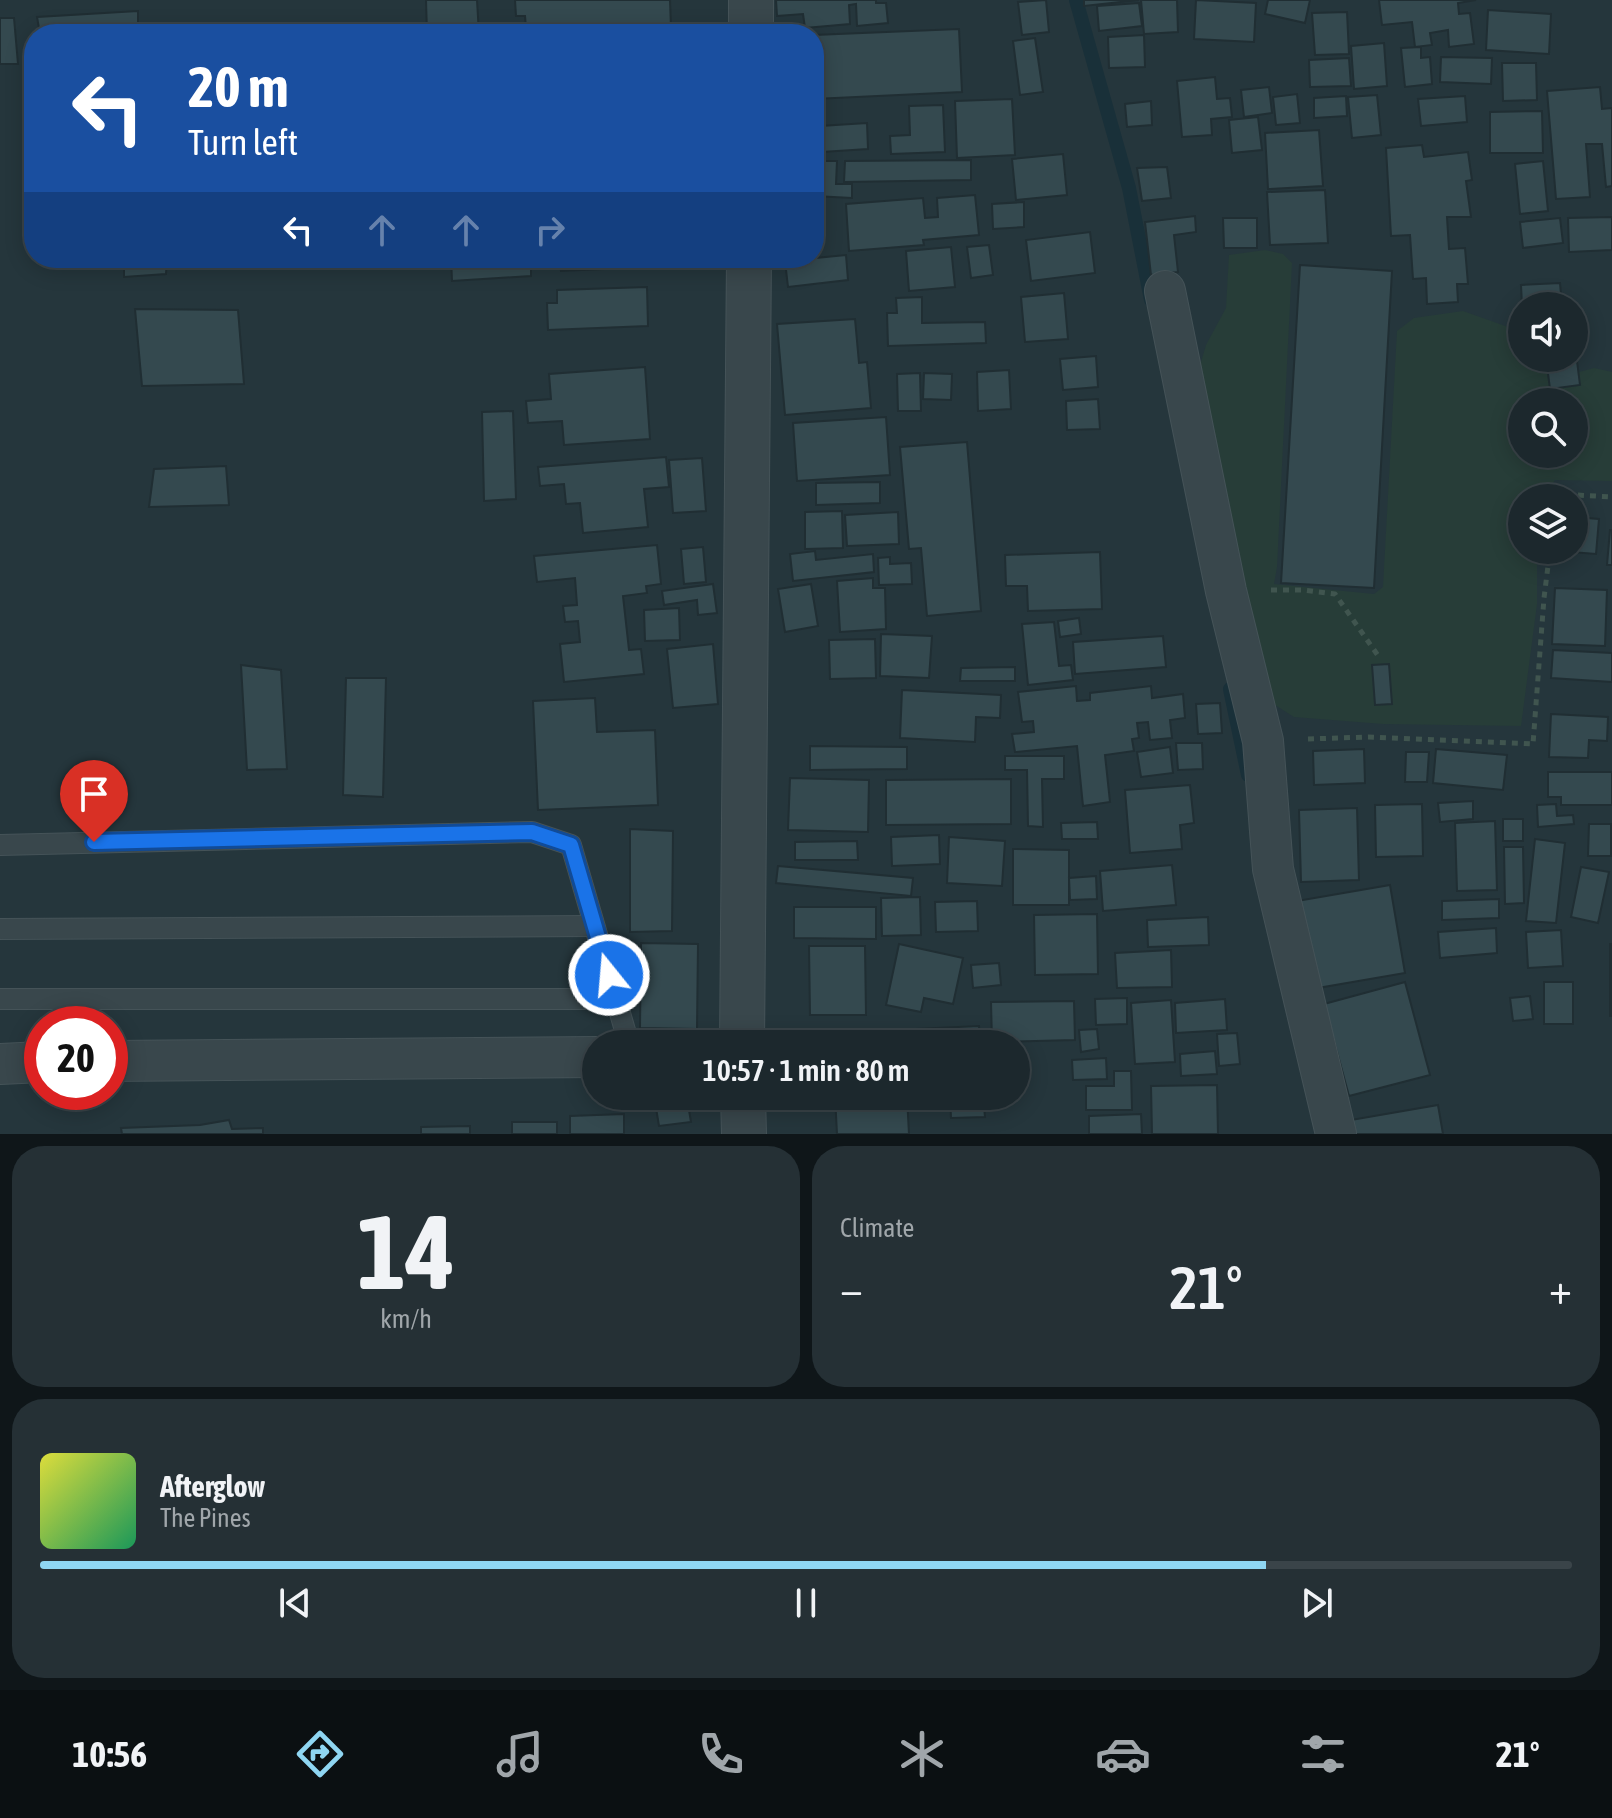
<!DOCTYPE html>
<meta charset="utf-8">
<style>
body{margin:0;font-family:"Asap Condensed",sans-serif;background:#253035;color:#f1f3f6;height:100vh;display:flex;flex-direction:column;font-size:30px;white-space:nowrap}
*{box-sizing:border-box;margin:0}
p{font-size:26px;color:#a0a6aa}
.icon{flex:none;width:44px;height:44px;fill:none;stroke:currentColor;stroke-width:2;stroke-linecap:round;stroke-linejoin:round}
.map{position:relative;height:1134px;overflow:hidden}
.side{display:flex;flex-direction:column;gap:12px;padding:12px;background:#0f1619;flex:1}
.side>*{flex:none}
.guide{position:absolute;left:24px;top:24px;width:800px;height:244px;border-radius:32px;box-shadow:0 4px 20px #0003,0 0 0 2px #3a4449;background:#1a4fa0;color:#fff;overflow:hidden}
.fabs{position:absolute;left:1508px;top:292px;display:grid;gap:16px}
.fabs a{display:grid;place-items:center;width:80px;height:80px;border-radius:50%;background:#1c282d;box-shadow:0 4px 20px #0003,0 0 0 2px #3a4449;font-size:40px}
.speed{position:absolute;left:24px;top:1006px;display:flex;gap:16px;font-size:40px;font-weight:700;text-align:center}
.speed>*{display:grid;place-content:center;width:104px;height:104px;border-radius:50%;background:#1c282d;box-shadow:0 4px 20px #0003,0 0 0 2px #3a4449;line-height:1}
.speed .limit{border:12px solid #d22;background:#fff;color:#111}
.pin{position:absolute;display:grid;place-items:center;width:68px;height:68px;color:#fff;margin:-82px -34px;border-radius:50% 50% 50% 0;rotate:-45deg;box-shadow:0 0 8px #0007}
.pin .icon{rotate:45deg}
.me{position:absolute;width:88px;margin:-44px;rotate:343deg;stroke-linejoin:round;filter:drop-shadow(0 0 6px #0008)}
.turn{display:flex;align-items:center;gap:28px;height:168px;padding:0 32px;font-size:36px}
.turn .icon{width:104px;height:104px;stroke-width:2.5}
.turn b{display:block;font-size:56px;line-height:68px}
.lanes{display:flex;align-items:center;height:76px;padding:0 32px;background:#0003;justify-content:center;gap:40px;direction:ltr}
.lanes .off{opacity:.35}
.big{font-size:60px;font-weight:600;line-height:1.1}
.side .widget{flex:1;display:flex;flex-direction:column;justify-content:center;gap:12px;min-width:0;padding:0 28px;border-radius:32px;background:#253035}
.side .dial{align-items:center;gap:0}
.dial b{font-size:104px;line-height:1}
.song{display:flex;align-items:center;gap:24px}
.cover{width:96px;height:96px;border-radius:12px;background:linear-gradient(135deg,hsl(60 70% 55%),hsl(150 70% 35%))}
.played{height:8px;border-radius:4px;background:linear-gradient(90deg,#8fd6f2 80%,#3a4449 80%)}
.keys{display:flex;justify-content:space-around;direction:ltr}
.heat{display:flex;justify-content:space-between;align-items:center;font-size:44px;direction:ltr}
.side .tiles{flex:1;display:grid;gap:12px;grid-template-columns:1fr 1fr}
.widget:last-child{grid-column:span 2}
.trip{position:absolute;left:582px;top:1030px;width:448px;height:80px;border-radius:40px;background:#1c282d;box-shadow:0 4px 20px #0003,0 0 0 2px #3a4449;font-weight:600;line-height:80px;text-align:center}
.tab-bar{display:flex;height:128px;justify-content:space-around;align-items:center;background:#0b1012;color:#a0a6aa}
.tab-bar .icon{width:56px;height:56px}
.tab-bar .current{color:#8fd6f2}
.tab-bar b{font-size:36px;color:#f1f3f6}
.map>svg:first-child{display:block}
.green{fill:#273d38;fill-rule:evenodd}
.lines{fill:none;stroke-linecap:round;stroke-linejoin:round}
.stream{stroke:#193039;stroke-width:14}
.building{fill:#34494f;stroke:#202e33;stroke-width:2}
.service-casing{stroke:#455358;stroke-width:22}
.minor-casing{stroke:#455358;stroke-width:42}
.tertiary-casing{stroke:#455358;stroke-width:46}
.path{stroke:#40554f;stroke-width:5;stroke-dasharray:6 6;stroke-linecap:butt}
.service{stroke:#39474c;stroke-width:20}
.minor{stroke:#39474c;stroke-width:40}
.tertiary{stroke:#39474c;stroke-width:44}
.route-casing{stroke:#114b97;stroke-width:20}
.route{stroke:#1a73e8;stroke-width:14}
</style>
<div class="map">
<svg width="1612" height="1134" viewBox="0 0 1612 1134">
<rect width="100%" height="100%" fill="#25363c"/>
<!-- green -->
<path class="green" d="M1265,250l18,4 9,9 -15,304 -3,17 100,10 9,-7 14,-256 17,-13 49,-7 59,21v26h23l5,31 29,-4v-13l15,-4 18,4v109l-57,-1 -12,18h-21v52h15v54l-16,122 -138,-2 -89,-7 -25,-16 -75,-315 12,-41 20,-37 3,-53zM1522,402h52v52h-52z"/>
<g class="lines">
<!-- stream -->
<g class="stream">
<path d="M1076,0l53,188 22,112"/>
<path d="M1230,689l18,86"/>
</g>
</g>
<!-- building -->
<g class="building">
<path d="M426,0h51l2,34h-52z"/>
<path d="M515,0h155l1,28 -124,6v-7l-21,1 -1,-12h-9z"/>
<path d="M776,0h100v3h10l2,20 -31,3 -1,-22 -7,1 1,19 -45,4 -2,-14 -26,2z"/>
<path d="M1046,0l3,32 -27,3 -4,-33z"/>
<path d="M1084,0h55l-55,6z"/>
<path d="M1141,0h36l1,32 -34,2z"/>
<path d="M1196,0l60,3 -2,39 -60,-3z"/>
<path d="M1268,0h42l-5,23 -40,-9z"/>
<path d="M1379,0h97l-18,3 1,11 11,-1 4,31 -25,3 -1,-17 -18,3 2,12 -17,2 -3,-25 -30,3z"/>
<path d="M1139,3l3,23 -43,5 -2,-25z"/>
<path d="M1488,10l63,4 -2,40 -63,-4z"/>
<path d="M138,11v23h-98l-3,-17z"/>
<path d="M1347,12l2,42 -34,1 -3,-42z"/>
<path d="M0,18h14l4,46h-18z"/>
<path d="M959,29l3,63 -148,7v-64z"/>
<rect x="680" y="30" width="32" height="4"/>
<path d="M1144,35l1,32 -36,1 -1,-31z"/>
<path d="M1035,38l8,54 -23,3 -7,-54z"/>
<path d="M1384,43l3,43 -33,3 -3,-43z"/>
<path d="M1421,47v11l9,-1 2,27 -27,3 -4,-39z"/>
<path d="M1441,57l51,1 -1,26 -51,-2z"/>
<path d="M1349,58l2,28 -41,1 -1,-27z"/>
<path d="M1502,63h34l1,37 -34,1z"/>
<path d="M1215,77l2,22 13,-1 2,19 -21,2 1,16 -30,2 -5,-56z"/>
<path d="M1269,87l3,26 -28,4 -3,-27z"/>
<path d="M1600,87l2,22 10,-1v78l-6,1 -4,-43h-16l4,53 -34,2 -9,-108z"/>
<path d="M1297,94l3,29 -24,2 -3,-28z"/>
<path d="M1377,95l4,40 -29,3 -4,-41z"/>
<path d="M1346,96l1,20 -33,2v-20z"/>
<path d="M1465,96l2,26 -46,4 -3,-27z"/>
<path d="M1012,99l3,56 -58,3 -2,-57z"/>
<path d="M1151,101l1,24 -25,2 -2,-23z"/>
<path d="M943,105l2,47 -54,2 -1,-18 20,-1 -1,-29z"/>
<path d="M1542,111l1,42h-53v-41z"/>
<path d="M1258,117l4,33 -30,3 -3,-33z"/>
<path d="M867,123l1,26 -46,3 -2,-26z"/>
<path d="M1319,130l4,56 -55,3 -3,-56z"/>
<path d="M1422,145l2,12 44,-5 4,28 -6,1 5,36h-24l2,32 16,-1 3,36h-11l1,18 -31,2 -1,-26 -13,1 -3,-44 -19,1 -5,-88z"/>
<path d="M1063,154l4,41 -51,5 -4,-41z"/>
<path d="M971,160v20l-127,2 1,-21z"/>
<path d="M814,161h23l-1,23h16v14l-38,-2z"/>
<path d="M1543,161l5,50 -28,3 -5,-50z"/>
<path d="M1167,167l4,31 -29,3 -5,-33z"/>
<path d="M1325,190l3,53 -58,2 -3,-53z"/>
<path d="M975,195l4,40 -56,5 1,5 -75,6 -3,-47 77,-6 2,20 13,-1 -1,-19z"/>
<path d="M1024,202v25l-31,2 -1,-25z"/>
<path d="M814,207l5,43 -5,1z"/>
<path d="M1195,216l1,16 -22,3 4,37 -27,3 -6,-53z"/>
<path d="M1612,217v33l-43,2 -1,-34z"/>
<path d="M1223,218h34v30h-33z"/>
<path d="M1560,218l3,25 -40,5 -3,-26z"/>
<path d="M1090,232l5,41 -64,8 -5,-41z"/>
<path d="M989,245l4,30 -22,3 -4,-31z"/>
<path d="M951,247l4,40 -46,4 -3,-40z"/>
<path d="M846,255l2,25 -60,7 -3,-26z"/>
<path d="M124,258h43l-1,16 -42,3z"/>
<path d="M451,258h80v18l-79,5z"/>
<path d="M560,258h86v9l-85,4z"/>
<path d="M1300,265l92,6 -18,317 -93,-5z"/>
<path d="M1560,283l2,23h-40l-1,-21z"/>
<path d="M647,287l1,39 -100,4 -1,-27h10v-13z"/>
<path d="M1064,293l4,46 -43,3 -4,-45z"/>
<path d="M922,297v26l63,-1 1,21 -98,3 -1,-33h10l-1,-15z"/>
<path d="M135,309l103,1 6,74 -102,2z"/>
<path d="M855,319l4,44 8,-1 4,46 -86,7 -8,-91z"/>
<path d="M1575,345l5,40 -30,4 -4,-31h28z"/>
<path d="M1096,356l2,31 -35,3 -3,-31z"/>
<path d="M645,367l5,72 -86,6 -2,-24 -34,2 -2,-22 25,-2 -2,-25z"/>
<path d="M1009,370l2,39 -33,2 -1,-39z"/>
<path d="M920,373l1,38h-23l-1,-37z"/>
<path d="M924,373l28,1 -1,26 -28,-1z"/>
<path d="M1098,399l2,30 -33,1 -1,-29z"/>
<path d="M513,411l3,88 -32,2 -2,-89z"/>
<path d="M886,417l4,58 -93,6 -4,-58z"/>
<path d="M967,442l14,169 -54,5 -6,-68 -12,1 -9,-102z"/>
<path d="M666,457l3,30 -25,2 4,38 -65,6 -3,-30 -14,1 -2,-20 -24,2 -2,-19z"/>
<path d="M702,458l4,53 -33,2 -4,-53z"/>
<path d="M226,466l3,39 -80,2 5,-38z"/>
<path d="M880,482v21l-64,2v-22z"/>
<path d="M842,511l1,37 -38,1v-37z"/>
<path d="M898,512l1,32 -52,2 -2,-31z"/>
<path d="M1574,517l25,2 -3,35 -37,-3 15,-1z"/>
<path d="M1610,530h2v35h-5z"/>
<path d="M657,545l4,39 -15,2 1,7 -24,3 6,54 12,-1 3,25 -80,8 -4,-38 20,-2 -2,-21 -13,1 -2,-16 14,-1 -2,-27 -38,4 -3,-26z"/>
<path d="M703,547l3,35 -22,2 -3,-35z"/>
<path d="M815,551l1,9 57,-6 1,18 -81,9 -3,-27z"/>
<path d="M1100,552l2,57 -74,2 -1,-25h-21l-1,-31z"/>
<path d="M890,557v7l21,-1 1,21 -33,1 -1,-27z"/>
<path d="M873,578v10h12l1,41 -46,3 -3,-51z"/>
<path d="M713,584l4,29 -19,2 -1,-15 -33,5 -2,-14z"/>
<path d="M811,584l7,42 -33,6 -7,-43z"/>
<path d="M1555,588l52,2 -2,56 -53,-2z"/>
<path d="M679,608l1,32 -35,1 -1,-31z"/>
<path d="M1079,618l2,16 -21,3 -2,-16z"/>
<path d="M1054,622l5,44 12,-1 2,15 -45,5 -6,-61z"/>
<path d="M881,634l51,2 -3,42 -49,-2z"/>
<path d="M1163,636l3,31 -91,7 -2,-32z"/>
<path d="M875,639l1,39 -46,1 -1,-39z"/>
<path d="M713,644l5,60 -45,4 -6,-59z"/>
<path d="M1553,650l59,3v29l-61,-4z"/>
<path d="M1389,664l3,40 -17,1 -3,-40z"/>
<path d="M241,665l40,5 6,99 -40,1z"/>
<path d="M1015,667v14h-55l1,-13z"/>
<path d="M346,678h40l-3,119 -40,-2z"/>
<path d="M1076,686l1,15 13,-1v-7l61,-7 1,12 31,-4 2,24 -15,2 2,18 -22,2 -2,-18 -11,1 2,15 -7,1 2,12 -29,4 5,47 -27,4 -6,-60 -62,6 -3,-18 22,-2 -1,-11 -11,1 -4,-30z"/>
<path d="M902,690l99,5 -1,23 -24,-1 -1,25 -75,-4z"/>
<path d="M595,698l2,34 58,-2 3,75 -120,5 -5,-109z"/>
<path d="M1220,703l2,30 -24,1 -2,-30z"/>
<path d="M1551,714l57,3 -1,24 -18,-1 -1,18 -39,-1z"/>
<path d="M1176,743h26l1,26 -25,1z"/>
<path d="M810,746l97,1v22l-97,1z"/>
<path d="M1170,747l3,26 -32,4 -4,-25z"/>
<path d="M1364,749l1,34 -51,2 -1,-34z"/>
<path d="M1436,749l71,6 -4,35 -70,-7z"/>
<path d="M1406,752h23l-2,30h-22z"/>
<path d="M1005,756h59v23h-22l1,48 -15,-1 -1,-56h-22z"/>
<path d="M1548,772h64v33h-51v-8h-13z"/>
<path d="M790,778l79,2 -1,52 -80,-2z"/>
<path d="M1011,779v45l-125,1v-45z"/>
<path d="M1190,785l4,38 -14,2 2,24 -52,4 -5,-63z"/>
<path d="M1473,801v18l-33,3 -2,-19z"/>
<path d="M1422,804l1,52 -47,1 -1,-52z"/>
<path d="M1556,804l1,12 16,-1 1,9 -36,3 -1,-22z"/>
<path d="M1357,808l2,72 -58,2 -2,-72z"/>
<rect x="1503" y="819" width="20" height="22"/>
<path d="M1495,821l2,69 -40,1 -2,-68z"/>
<path d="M1097,822l1,17h-36l-1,-16z"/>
<path d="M1589,824h22v32h-23z"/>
<path d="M630,829l43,2 -1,100 -42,1z"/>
<path d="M939,835l1,29 -48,2 -1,-29z"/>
<path d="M949,837l56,4 -3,45 -55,-3z"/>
<path d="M1535,839l30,4 -9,80 -30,-2z"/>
<path d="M857,841l1,19h-63v-18z"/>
<path d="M1504,847h19l1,56 -19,1z"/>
<path d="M1013,849l56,1v55h-56z"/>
<path d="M1172,865l4,40 -73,6 -3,-40z"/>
<path d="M778,866l135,12 -2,18 -135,-13z"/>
<path d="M1581,867l28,5 -11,51 -27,-6z"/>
<path d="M1096,876l1,23 -27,1 -1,-22z"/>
<path d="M1390,885l15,88 -93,16 -15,-88z"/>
<path d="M920,897l1,38 -39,1 -1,-38z"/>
<path d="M1499,899v19l-57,2v-19z"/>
<path d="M977,901l1,30 -42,1 -1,-30z"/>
<path d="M794,907h82v32l-82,-1z"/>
<path d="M1097,914l1,60 -63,1 -1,-60z"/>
<path d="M1208,917l1,28 -61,2 -1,-27z"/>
<path d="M1496,928l1,25 -57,5 -2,-26z"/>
<path d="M1561,930l2,36 -35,2 -2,-36z"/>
<path d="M641,943l57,1 -1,85 -57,-1z"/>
<path d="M899,944l64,14 -10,46 -29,-6 -3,14 -35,-7z"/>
<rect x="1610" y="944" width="2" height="72"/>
<path d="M809,946h56l1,69h-56z"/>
<path d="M1171,950l1,37 -55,1 -2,-35z"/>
<path d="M999,963l2,22 -28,3 -2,-23z"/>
<path d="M1405,982l25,93 -81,21 -25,-92z"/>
<rect x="1544" y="982" width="29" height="42"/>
<path d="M1530,996l3,23 -20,2 -3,-23z"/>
<path d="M1127,998v26l-31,1 -1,-26z"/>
<path d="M1225,999l2,31 -51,3 -1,-30z"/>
<path d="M1171,1000l4,62 -40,2 -4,-61z"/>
<path d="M1074,1001l1,39 -83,2 -1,-40z"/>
<path d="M979,1026l1,18h-148l-1,-11z"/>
<path d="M1097,1029l2,20 -18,3 -2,-22z"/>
<path d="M820,1032l1,12h-42v-8z"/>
<path d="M1237,1033l3,31 -21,2 -2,-32z"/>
<path d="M1215,1051l2,23 -36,2 -1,-22z"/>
<path d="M1106,1058l1,21 -34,1 -1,-20z"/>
<path d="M1114,1071h17l1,39h-46v-24h28z"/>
<path d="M1217,1085l1,49h-66l-1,-48z"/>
<path d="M835,1096h72l2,38h-72z"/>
<path d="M950,1096h33l2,21 -34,1z"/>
<path d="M687,1098l4,24 -32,4 -4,-24z"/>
<path d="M1438,1105l5,29h-89l-3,-14z"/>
<path d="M624,1114v20h-54v-18z"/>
<path d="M1141,1114l1,20h-53v-18z"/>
<path d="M229,1120l3,9 31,-1v6h-141l-1,-6 79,-3z"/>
<rect x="512" y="1122" width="45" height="12"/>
<path d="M470,1126v8h-49v-7z"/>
</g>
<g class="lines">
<!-- service casing -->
<g class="service-casing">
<g id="service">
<path d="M0,845l532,-13 39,13 58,199"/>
<path d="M0,929l594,-3"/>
<path d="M0,999h616"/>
</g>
</g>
<!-- minor casing -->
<g class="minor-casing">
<g id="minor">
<path d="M1165,291l61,300 37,150 10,128 63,265"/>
<path d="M110,1061l486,-4"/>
<path d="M0,1064l42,-2"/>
</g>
</g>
<!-- tertiary casing -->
<g class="tertiary-casing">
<g id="tertiary">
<path d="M751,34v-34"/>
<path d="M742,1044l7,-786"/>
<path d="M743,1096l1,38"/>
</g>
</g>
<!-- path -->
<g class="path">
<path d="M1558,498v-4l54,3"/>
<path d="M1271,590h32l32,4 44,63"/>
<path d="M1308,739l60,-2 165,7 11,-146 6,-48"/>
</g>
<!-- service -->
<use href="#service" class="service"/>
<!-- minor -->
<use href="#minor" class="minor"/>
<!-- tertiary -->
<use href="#tertiary" class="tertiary"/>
</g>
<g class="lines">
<!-- route casing -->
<g class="route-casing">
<path id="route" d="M94,842l438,-10 39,13 38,130"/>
</g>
<!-- route -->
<use href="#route" class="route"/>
</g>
</svg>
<div class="fabs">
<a><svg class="icon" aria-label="sound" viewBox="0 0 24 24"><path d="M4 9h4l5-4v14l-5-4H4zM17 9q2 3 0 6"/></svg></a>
<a><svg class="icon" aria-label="search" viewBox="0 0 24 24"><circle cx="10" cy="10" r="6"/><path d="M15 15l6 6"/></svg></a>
<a><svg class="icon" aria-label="layers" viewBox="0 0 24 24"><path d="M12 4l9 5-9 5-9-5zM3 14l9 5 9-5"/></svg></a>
</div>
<div class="speed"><div class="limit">20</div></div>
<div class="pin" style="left:94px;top:842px;background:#d93025"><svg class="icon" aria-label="arrive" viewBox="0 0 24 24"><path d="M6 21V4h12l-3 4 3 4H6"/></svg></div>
<svg class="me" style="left:609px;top:975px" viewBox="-20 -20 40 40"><circle r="17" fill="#1a73e8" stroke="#fff" stroke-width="3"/><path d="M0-11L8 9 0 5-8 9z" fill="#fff"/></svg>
<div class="trip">10:57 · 1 min · 80 m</div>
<div class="guide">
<div class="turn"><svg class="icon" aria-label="left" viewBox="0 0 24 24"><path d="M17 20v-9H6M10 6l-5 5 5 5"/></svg><div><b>20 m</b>Turn left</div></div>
<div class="lanes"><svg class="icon" aria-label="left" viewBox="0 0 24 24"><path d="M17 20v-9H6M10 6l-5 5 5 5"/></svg><svg class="icon off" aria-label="ahead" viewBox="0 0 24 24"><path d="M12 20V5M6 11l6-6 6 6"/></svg><svg class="icon off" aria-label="ahead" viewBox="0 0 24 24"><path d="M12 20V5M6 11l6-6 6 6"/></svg><svg class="icon off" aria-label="right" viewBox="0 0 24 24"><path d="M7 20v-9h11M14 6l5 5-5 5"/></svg></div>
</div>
</div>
<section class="side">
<div class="tiles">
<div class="widget dial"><b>14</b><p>km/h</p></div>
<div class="widget"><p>Climate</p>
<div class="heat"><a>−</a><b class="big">21°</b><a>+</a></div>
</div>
<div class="widget">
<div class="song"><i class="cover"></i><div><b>Afterglow</b><p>The Pines</p></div></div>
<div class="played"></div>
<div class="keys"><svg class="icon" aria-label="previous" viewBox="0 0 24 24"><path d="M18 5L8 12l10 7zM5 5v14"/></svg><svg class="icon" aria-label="pause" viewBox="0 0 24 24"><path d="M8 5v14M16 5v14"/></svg><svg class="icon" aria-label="next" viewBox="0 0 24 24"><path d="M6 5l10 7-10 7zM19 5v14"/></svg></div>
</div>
</div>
</section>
<nav class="tab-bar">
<b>10:56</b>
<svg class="icon current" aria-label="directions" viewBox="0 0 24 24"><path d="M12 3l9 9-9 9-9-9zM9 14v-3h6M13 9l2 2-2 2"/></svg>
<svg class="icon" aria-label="music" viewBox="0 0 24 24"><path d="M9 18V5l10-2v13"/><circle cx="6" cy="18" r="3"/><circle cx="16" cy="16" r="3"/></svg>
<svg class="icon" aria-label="phone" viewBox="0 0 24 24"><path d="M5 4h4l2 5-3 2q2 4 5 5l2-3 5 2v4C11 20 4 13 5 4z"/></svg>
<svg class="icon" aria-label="climate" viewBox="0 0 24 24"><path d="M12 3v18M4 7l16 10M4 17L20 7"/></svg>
<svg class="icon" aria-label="car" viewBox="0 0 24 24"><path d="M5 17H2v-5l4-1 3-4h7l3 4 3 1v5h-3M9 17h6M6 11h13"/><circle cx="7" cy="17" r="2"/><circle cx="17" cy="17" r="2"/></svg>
<svg class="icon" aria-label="filters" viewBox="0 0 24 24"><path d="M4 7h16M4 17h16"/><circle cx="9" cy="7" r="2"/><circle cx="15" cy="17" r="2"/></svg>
<b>21°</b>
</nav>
